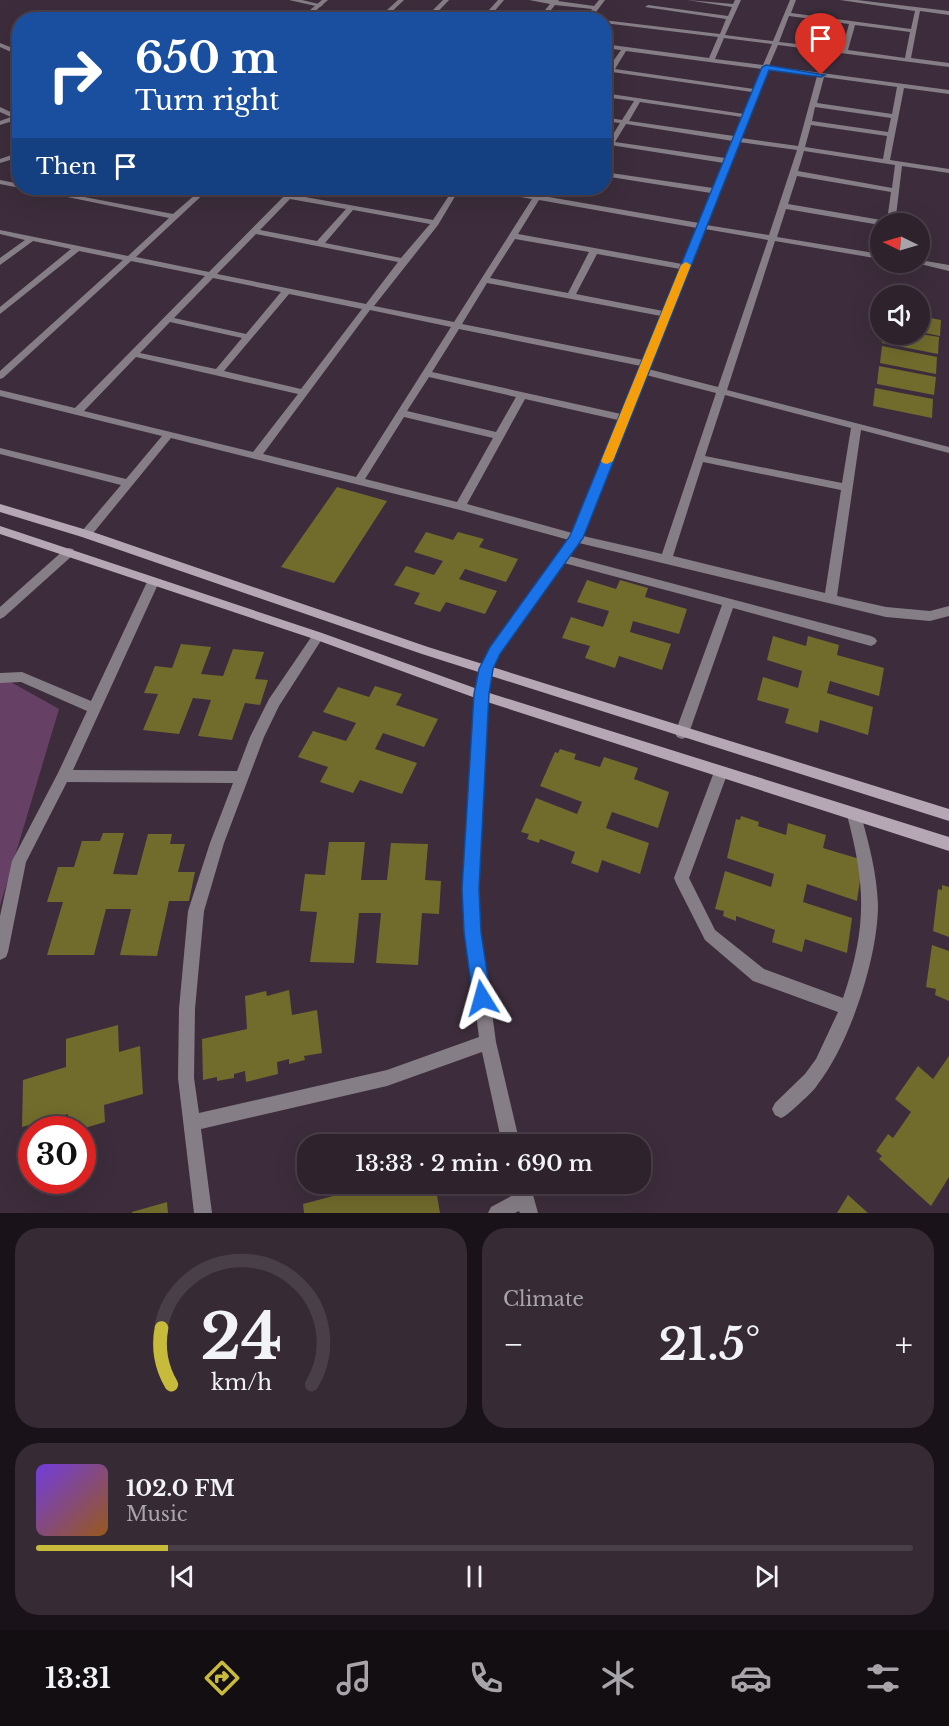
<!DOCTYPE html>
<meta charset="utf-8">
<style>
body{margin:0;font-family:"Libre Baskerville",serif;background:#362a35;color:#f1f3f6;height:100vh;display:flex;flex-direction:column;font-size:22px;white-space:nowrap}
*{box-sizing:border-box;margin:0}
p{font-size:20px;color:#a7a4aa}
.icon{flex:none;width:33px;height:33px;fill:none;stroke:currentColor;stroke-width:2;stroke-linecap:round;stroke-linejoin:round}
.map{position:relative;height:1213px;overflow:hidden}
.drawer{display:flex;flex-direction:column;gap:15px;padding:15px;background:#191319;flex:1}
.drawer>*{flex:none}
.top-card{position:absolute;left:12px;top:12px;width:600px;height:183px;border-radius:24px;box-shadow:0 6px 24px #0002,0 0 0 2px #493f49;background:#1a4fa0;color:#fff;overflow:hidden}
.needle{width:39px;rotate:275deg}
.controls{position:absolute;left:870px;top:213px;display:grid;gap:12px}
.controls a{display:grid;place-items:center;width:60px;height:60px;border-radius:50%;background:#2e222d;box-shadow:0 6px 24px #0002,0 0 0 2px #493f49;font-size:30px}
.speed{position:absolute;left:18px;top:1116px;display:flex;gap:12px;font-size:30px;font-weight:700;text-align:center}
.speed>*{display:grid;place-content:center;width:78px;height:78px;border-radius:50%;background:#2e222d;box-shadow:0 6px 24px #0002,0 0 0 2px #493f49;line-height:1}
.speed .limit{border:9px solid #d22;background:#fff;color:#111}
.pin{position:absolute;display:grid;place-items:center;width:51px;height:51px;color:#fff;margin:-62px -26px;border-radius:50% 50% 50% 0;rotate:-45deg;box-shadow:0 0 6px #0007}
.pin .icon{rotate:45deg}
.me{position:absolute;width:66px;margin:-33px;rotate:352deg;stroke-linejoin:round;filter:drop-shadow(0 0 4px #0008)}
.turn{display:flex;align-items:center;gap:21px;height:126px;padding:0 24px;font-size:27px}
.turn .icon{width:78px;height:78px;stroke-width:2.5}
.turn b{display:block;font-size:42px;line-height:51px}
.then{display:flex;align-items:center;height:57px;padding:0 24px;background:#0003;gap:12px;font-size:22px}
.big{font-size:45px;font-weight:600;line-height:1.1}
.drawer .widget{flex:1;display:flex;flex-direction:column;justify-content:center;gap:9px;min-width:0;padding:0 21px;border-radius:24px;background:#362a35}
.drawer .dial{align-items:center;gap:0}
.dial svg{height:156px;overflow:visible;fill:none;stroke:#493f49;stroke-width:7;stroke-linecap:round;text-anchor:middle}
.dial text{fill:#f1f3f6;stroke:none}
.song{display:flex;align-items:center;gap:18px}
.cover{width:72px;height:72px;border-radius:9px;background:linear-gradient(135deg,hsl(260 70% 55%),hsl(30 70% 35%))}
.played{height:6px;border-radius:3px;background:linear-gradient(90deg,#c8bb3b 15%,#493f49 15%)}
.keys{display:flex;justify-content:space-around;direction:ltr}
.heat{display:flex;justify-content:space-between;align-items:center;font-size:33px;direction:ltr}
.drawer .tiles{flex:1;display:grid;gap:15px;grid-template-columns:1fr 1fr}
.widget:last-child{grid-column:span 2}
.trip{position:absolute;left:297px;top:1134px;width:354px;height:60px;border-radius:24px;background:#2e222d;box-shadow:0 6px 24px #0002,0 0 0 2px #493f49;font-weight:600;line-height:60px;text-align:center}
.tabs{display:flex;height:96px;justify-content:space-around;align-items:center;background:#120e12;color:#a7a4aa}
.tabs .icon{width:42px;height:42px}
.tabs .active{color:#c8bb3b}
.tabs b{font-size:27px;color:#f1f3f6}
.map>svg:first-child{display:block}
.green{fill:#664065}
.building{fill:#716b2c}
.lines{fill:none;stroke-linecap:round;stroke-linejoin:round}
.minor{fill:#867e86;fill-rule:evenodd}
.tertiary{fill:#867e86;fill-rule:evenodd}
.secondary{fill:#b5a8b4;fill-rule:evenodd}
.route{fill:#1a73e8;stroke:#114b97;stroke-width:1.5}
.slow{fill:#f59e0b}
</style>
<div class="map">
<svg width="949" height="1213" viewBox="0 0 949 1213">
<rect width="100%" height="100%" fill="#3d2d3c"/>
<!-- green -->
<path class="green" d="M0,676l59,33 -59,197z"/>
<!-- building -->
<g class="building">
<path d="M920,316l21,4 -1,16 -20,-4z"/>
<path d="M884,334h36l19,3 -1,17 -56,-11z"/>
<path d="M882,346l55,11 -1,17 -56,-11z"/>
<path d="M879,366l57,11 -2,18 -57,-11z"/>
<path d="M875,388l58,11 -1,19 -59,-12z"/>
<path d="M337,487l50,14 -53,82 -53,-16z"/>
<path d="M426,532l27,8 5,-8 26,7 -5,8 39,12 -12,23 -41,-13 -6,10 38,12 -12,23 -39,-12 -6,10 -26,-8 6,-11 -26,-8 12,-19 28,9 9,-14 -29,-9z"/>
<path d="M587,580l29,9 4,-9 28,8 -3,9 42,12 -8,25 -46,-13 -3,11 41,12 -9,26 -43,-14 -4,12 -30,-10 5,-12 -28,-8 9,-21 32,10 6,-16 -32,-9z"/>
<path d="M773,636l33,10 2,-10 31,9 -2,10 47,13 -5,28 -49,-15 -3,12 46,14 -5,28 -48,-15 -2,13 -33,-10 4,-14 -32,-9 6,-23 35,11 4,-17 -35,-11z"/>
<path d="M181,644l30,3 -10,27 22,2 10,-27 31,3 -9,27 13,1 -8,25 -15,-2 -13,37 -34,-4 13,-36 -18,-2 -14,36 -36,-4 15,-36 -14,-1 11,-27 17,2z"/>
<path d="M375,686l27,8 -6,11 42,14 -14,28 -41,-14 -8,16 42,14 -15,31 -42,-14 -7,13 -33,-11 8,-15 -30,-10 15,-26 33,10 10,-18 -33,-11 15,-25 31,10z"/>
<path d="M560,749l16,5 -2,5 26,8 4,-10 34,11 -4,11 35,13 -11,36 -46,-16 -6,16 43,15 -9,31 -38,-14 -4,13 -27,-10 4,-11 -35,-13 -1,4 -12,-4 2,-5 -8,-2 15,-34 41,16 5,-12 -42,-16 15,-34 3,1z"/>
<path d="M741,816l18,6 -1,4 28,9 2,-12 38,12 -3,13 40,12 -6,41 -50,-17 -4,18 49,16 -5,35 -42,-14 -3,13 -30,-10 3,-12 -39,-14v5l-13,-5 1,-5 -9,-2 10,-38 46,16 3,-13 -47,-16 9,-39 4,1z"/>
<path d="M103,833h21l-11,41 24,1 11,-41h24l-2,10h15l-7,28h17l-6,29h-20l-12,55 -37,-1 11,-46h-25l-12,46h-47l16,-53h-16l11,-35h16l8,-26h18z"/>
<path d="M329,842h36l-4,38h26l4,-37 37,1 -3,36 16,1 -2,33 -17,-1 -4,52 -42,-2 5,-50h-22l-5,50 -44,-1 7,-50 -17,-1 5,-37 20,1z"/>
<path d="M942,885l7,2v50l-16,-6 5,-42 4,1z"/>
<path d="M932,945l17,6v50l-14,-6 1,-6 -10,-2z"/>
<path d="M289,990l3,25 25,-5 5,43 -18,3 1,4 -16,4v-5l-12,3 1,12 -32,8 -1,-11 -11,3v4l-17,3v-4l-14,3 -1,-41 45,-10 -2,-33 21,-5 1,5z"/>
<path d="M118,1025l1,27 21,-6 3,48 -39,11 1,17 -27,8h-9l-1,-16 -46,13 1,-47 43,-13v-28z"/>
<path d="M949,1056v121l-18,29 -52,-47 3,-3 -6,-5 12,-17 5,4 18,-26 -16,-13 23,-33 15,13z"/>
<path d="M351,1184h84l5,29h-136l-1,-9 49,-13z"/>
<path d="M848,1195l20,18h-31z"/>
<path d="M167,1202l1,11h-36v-1z"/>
</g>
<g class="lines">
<!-- minor -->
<g class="minor">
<path d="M289,0h13l21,5 -3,2z"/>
<path d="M398,0h6l-21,20h-7z"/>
<path d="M443,0h6l-19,20h-7z"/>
<path d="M498,0h6l-17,20h-7z"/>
<path d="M529,0h30l-1,1 36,5 5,-6h6l-15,20h-6l8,-11 -37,-4 -12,15h-6l13,-16z"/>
<path d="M687,0l46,4 2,-4h6l-16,35 48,6 17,-41h6l-5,13 120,16 4,-18 -75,-11h17l92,11v4l-29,-4 -9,47 38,5v4l-171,-22 -9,21 180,24v4l-45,-6 -14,72 59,9v4l-47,-7 -7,58 -15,1 -94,-16 -9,28 103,17v5l-105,-18 -48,149 222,57v6l-88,-23 -24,166 49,11 44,4 19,-5v10l-19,5 -44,-4 -307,-74 -10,13 302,80 4,2 2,3 -2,3 -4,2 -138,-38 -44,125 -2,4 -5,2 -5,-2 -2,-4 47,-128 -158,-42 -64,91 -8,15 -5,26 -9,194 3,43 15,110 24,102h-18l-20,-92 -95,34 -186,43 11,84h-18l-16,-135 1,-69 9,-98 22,-68 23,-60 -166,-1 -41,80 -18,90 -2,5 -6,3v-44l12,-55 46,-88 29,-62 -66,-29 -21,1v-10l22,-1 69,29 56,-119 6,-4 4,1 2,3 -86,188 164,1 13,-34 19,-38 45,-66h8l2,3 -2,3 -43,67 -15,31 -40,106 -20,68 -9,98 -1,69 5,35 188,-43 92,-33 -14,-105 -1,-43 11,-194 5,-26 11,-21 78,-108 -109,-30 -289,-72 -81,99h-8l-2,-3 2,-3 39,-46 -121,-31v-6l126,31 36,-43 -162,-40v-6l75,18 130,-132 -74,-15 -128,117 -3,1v-8l123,-111 -44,-9 -79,63v-7l71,-58 -38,-8 -33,24v-7l25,-18 -25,-6v-4l128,26 41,-38 -145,-30h13l136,26 30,-26h7l-74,69 73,15 83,-84h8l-6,7 139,25 21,-32h6l-22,37 -64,81 80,16 78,-123 -51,-9 -3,-2h13l46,7 162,28 12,-30 -107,-17v-4l109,16 11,-25 -120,-19v-4l5,1 11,-18 -16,-2v-4l18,3 12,-19 -30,-4v-4l140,21 8,-22 -140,-20 -8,10v-8l17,-24 -17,-2v-4l105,14 9,-21 -114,-14 -1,-3 117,14 6,-15 -81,-12 3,-2 80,11 4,-9zM789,16l60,8 -7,25 -63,-7zM855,25l55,7 -5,26 -57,-8zM724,38l48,6 -9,21 -48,-6zM626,51l136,18 -8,20 -139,-20zM768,70l49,6 -19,70 -57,-8zM824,77l73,10 -5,27 -75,-11zM640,102l102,15 -8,19 -105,-15zM815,107l76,11 -3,14 -76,-11zM626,124l107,17 -8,17 -110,-16zM811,125l76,11 -4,23 -78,-12zM739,142l58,8 -28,85 -63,-10zM804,151l91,14 -3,23 -94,-17zM797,176l94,16 -4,29 -99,-17zM290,199l56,10 -29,32 -57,-11zM539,200l158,28 -15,36 -164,-30zM353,210l77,14 -29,34 -76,-15zM705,229l63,11 -50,147 -70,-18zM256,234l142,28 -32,42 -149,-30zM515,239l74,13 -21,41 -78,-15zM597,254l83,15 -17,42 -87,-17zM213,278l68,14 -35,42 -72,-16zM487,283l174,33 -18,44 -181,-36zM289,294l73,15 -61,80 -77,-18zM370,310l81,17 -95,150 -93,-23zM170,322l72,16 -26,31 -76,-16zM459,329l182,37 -20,48 -189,-42zM136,357l162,37 -45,58 -169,-41zM646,375l70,18 -54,161 -79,-18zM429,377l87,20 -20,35 -89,-21zM725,395l126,33 -9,55 -137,-27zM525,399l93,21 -46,113 -105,-29zM404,417l89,21 -36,64 -92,-23zM703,462l138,28 -16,103 -152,-37z"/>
<path d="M0,43l20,8v5l-20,-9z"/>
<path d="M0,107l17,8 3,-1v7l-4,-1 -16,5v-4l11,-4 -11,-5z"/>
<path d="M0,180l20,4v4h3h-3l-20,-4z"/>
<path d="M920,260l29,5v6l-37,-9h8z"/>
<path d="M69,548l4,1 2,3 -2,3 -69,62 -4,2v-12l65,-58z"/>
<path d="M721,766l5,2 2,4 -39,106 26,52 49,39 79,29c24,-71 23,-111 4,-183l2,-4 5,-2 5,2 2,4c8,29 16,59 17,90 0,52 -28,138 -60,179 -5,8 -13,14 -19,20 -6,5 -11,11 -18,14l-6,-3 -3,-6 3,-6 30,-29 11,-15 22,-47 -85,-31 -48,-41 -29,-57 -2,-5 40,-106 2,-4z"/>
<path d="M512,1184h18l8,29h-18l-1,-2 -4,2h-27l3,-6 24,-13z"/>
</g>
<!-- tertiary -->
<g class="tertiary">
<path d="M322,0h6l-23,20h-7z"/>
<path d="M20,152v5l-20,6v-4z"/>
</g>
<!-- secondary -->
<g class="secondary">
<path d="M0,504l90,27 338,116 521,162v12l-527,-167 -340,-117 -82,-25z"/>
<path d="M0,526l322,107 161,58 466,146v14l-468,-151 -167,-61 -314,-105z"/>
</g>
</g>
<!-- route -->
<path class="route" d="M766,65l59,10 -4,2 -52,-7 -186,468 -83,116 -7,15 -4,25 -10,195 2,43 10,66 -3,6 -6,3 -7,-3 -2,-6 -9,-66 -2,-43 12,-195 5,-25 11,-22 80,-111 192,-469z"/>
<!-- slow -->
<path class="slow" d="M686,262l5,3 -78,196 -6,3 -4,-1 -2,-2 80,-196z"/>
</svg>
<div class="controls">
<a><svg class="needle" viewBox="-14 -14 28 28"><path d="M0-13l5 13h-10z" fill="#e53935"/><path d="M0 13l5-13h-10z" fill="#a7a4aa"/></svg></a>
<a><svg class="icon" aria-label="sound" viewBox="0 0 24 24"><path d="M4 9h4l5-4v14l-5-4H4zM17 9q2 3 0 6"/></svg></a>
</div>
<div class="speed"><div class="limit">30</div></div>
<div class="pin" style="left:821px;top:75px;background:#d93025"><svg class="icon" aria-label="arrive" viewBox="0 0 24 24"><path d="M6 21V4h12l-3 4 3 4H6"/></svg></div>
<svg class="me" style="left:482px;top:998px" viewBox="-20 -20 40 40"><path d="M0-17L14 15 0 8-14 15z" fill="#1a73e8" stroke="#fff" stroke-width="4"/></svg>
<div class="trip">13:33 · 2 min · 690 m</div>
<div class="top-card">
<div class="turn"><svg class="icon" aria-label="right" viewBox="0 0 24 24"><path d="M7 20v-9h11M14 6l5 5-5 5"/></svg><div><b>650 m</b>Turn right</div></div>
<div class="then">Then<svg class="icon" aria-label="arrive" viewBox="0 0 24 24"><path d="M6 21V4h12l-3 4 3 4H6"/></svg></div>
</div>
</div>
<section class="drawer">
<div class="tiles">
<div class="widget dial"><svg viewBox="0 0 100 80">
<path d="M14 69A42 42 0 1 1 86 69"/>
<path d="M14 69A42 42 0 0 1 9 40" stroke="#c8bb3b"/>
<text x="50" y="56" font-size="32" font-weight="700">24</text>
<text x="50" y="72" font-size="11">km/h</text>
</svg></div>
<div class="widget"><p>Climate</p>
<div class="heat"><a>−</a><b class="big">21.5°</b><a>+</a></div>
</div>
<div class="widget">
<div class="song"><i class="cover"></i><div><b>102.0 FM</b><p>Music</p></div></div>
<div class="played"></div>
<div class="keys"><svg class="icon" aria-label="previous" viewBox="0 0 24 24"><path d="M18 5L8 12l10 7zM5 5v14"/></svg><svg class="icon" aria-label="pause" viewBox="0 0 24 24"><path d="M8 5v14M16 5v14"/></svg><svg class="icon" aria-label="next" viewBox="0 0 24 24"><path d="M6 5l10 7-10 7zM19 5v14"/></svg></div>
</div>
</div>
</section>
<nav class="tabs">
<b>13:31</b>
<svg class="icon active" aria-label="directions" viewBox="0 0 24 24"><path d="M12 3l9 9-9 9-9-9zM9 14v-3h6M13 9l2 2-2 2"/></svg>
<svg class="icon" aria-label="music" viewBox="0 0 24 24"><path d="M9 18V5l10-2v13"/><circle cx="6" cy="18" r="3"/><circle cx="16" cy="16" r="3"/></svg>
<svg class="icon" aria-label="phone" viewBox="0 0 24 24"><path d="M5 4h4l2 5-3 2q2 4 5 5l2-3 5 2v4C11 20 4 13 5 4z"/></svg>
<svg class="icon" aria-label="climate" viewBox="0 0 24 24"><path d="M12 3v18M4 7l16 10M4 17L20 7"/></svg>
<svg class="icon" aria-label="car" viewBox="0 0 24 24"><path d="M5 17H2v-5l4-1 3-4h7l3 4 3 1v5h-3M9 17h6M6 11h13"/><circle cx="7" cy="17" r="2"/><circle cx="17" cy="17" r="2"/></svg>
<svg class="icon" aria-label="filters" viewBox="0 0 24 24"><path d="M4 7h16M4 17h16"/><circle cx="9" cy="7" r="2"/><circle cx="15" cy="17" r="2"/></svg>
</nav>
